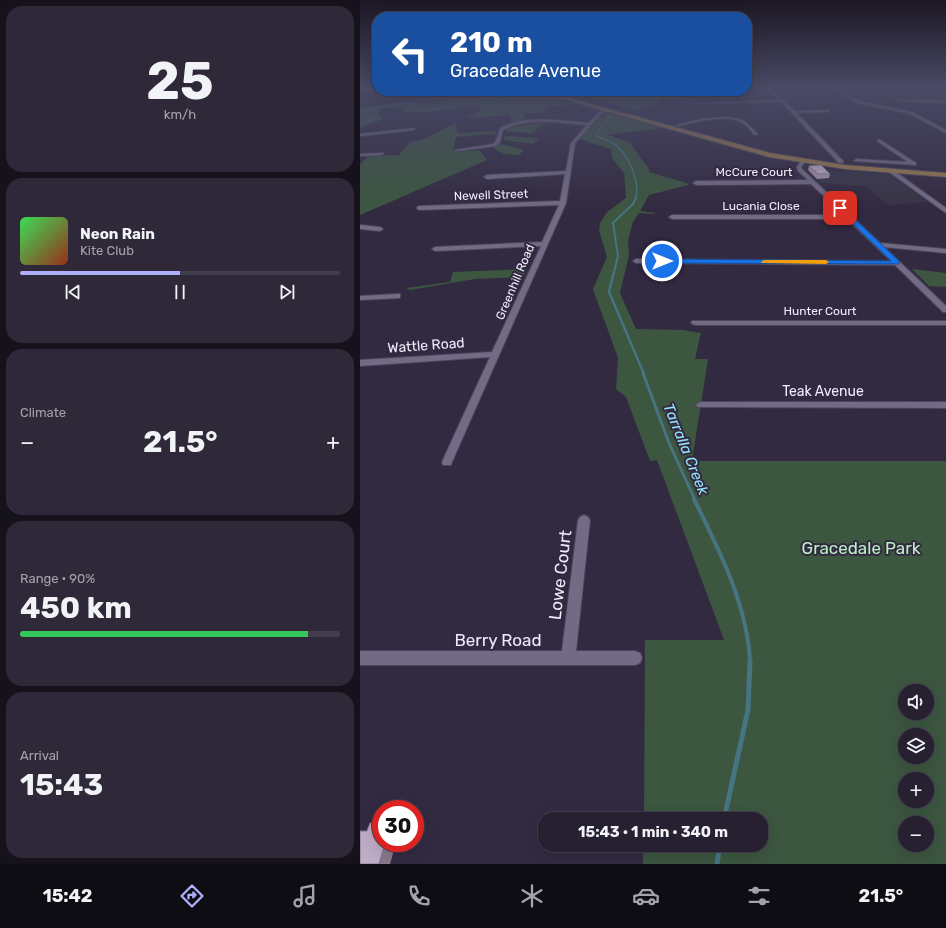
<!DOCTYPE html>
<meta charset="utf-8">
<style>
body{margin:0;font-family:Rubik,sans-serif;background:#2e2839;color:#f1f3f6;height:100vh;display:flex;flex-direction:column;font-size:15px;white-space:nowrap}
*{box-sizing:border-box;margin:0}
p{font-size:13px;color:#a4a3ab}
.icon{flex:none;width:22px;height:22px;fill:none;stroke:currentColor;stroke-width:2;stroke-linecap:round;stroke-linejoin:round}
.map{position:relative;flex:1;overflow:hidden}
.drawer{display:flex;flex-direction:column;gap:6px;padding:6px;background:#15121b;width:360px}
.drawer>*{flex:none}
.banner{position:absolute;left:12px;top:12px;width:380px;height:84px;border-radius:16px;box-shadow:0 4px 16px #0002,0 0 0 1px #423e4d;background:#1a4fa0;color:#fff;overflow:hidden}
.fabs{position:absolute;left:538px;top:684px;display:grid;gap:8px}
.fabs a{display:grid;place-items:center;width:36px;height:36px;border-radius:50%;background:#262031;box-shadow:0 4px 16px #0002,0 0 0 1px #423e4d;font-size:20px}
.speed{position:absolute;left:12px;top:800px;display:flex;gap:8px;font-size:20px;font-weight:700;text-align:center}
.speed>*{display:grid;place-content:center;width:52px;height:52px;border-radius:50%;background:#262031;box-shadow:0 4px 16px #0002,0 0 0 1px #423e4d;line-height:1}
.speed .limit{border:6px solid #d22;background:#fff;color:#111}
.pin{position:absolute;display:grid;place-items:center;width:34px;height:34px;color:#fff;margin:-17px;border-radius:8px;box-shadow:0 2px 6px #0006}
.me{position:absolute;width:44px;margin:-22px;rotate:90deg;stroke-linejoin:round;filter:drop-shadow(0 0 3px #0008)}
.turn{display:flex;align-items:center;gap:14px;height:84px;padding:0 12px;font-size:18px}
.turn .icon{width:52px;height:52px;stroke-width:2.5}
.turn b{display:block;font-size:28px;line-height:34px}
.big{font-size:30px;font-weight:700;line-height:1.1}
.drawer .tile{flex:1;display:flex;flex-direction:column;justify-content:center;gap:6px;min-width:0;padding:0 14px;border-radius:16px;background:#2e2839}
.drawer .dial{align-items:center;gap:0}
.dial b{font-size:52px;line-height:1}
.song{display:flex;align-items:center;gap:12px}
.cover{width:48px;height:48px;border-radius:6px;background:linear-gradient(135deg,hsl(130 70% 55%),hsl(10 70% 35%))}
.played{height:4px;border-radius:2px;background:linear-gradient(90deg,#afaefa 50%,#423e4d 50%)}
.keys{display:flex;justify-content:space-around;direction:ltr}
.heat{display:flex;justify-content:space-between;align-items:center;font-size:22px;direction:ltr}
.charge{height:6px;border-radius:3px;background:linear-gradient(90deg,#34c759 90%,#423e4d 0)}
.trip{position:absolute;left:178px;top:812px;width:230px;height:40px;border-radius:16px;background:#262031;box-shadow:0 4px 16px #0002,0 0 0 1px #423e4d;font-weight:700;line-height:40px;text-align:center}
.menu{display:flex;height:64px;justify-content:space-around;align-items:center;background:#0f0d14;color:#a4a3ab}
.menu .icon{width:28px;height:28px}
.menu .selected{color:#afaefa}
.menu b{font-size:18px;color:#f1f3f6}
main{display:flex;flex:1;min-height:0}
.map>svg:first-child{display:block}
.commercial{fill:#373445}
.education{fill:#453030}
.green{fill:#3c5640;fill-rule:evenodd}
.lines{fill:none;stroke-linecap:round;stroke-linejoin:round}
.stream-far6{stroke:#477481;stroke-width:1}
.stream-far5{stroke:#477481;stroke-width:1.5}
.stream-far4{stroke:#477481;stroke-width:2}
.stream-far3{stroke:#477481;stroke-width:2.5}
.stream-far2{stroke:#477481;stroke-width:3}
.stream-far1{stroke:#477481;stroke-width:4}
.stream{stroke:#477481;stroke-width:5}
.street-casing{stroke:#4d465a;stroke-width:2}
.primary-casing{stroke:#4d465a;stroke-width:2}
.street{fill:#736b85;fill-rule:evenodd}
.primary{fill:#9a784e;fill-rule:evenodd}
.wall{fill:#a494aa}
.shaded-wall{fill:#86788b}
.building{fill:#bfacc6;stroke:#86788b}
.route{fill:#1a73e8;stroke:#114b97}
.slow{fill:#f59e0b}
.labels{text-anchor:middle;stroke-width:4;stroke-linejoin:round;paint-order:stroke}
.far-street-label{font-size:12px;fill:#f0ebfb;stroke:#322a41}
.street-label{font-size:14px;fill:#f0ebfb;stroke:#322a41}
.water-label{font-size:15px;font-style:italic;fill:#93e1f8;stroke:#322a41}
.near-park-label{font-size:17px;fill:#bbf1c3;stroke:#322a41}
.near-street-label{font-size:17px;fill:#f0ebfb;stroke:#322a41}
</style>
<main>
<section class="drawer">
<div class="tile dial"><b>25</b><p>km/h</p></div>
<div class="tile">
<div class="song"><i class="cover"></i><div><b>Neon Rain</b><p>Kite Club</p></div></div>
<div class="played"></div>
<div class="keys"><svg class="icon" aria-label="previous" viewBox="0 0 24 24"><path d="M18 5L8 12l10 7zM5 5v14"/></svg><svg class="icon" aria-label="pause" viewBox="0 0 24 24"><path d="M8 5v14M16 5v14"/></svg><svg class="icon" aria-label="next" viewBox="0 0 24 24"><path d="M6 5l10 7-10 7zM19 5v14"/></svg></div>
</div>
<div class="tile"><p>Climate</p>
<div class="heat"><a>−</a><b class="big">21.5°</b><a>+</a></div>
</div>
<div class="tile"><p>Range · 90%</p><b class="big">450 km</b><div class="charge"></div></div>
<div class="tile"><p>Arrival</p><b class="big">15:43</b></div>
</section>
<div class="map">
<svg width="586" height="864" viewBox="0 0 586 864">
<rect width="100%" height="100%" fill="#322a41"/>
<!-- commercial -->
<path class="commercial" d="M446,169l83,5 39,28 -40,3 -23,-19 -45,-3z"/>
<!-- education -->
<path class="education" d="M508,88h78v13l-59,-3z"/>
<!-- green -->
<g class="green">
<path d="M528,89h31l4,1 2,4h-32l-11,-4z"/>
<path d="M154,91l23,3 38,10 -24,3 -10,6 -16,1 -1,8 -13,1v-8l-44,3 14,-8 -4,-4c-25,4 -49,7 -74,6l-2,-4h-19l-6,6 5,2 1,4 -19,6 -3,3v-21l43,-6 27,1 14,-3 52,-4z"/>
<path d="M207,91h124l5,6 -33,1 -8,7 -20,5z"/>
<path d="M249,113l53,15 -55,7 22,7 20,27v3l38,11 1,2 -39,10 -9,16 15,2 -1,1 -15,-1 -6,9 -5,18 1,15 -9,38 16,36 47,1 18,3 -6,26h13l-16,102h254v403h-303v-19h118v-26h-117l1,-179h79l-67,-180 -7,1 -24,-64 -10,-8 2,-31 -25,-69 14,-32 -8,-27 1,-7 7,-11 19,-14 -2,-25 -12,-15 -1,-9 -32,-10 20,-21zM545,691h22v22h-22zM545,735h22v22h-22zM545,779h22v22h-22zM545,823h22v22h-22z"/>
<path d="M96,123l1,10 39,-2 -1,3 -39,3 -3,14 26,-1 8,10 -127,55v-50l8,-9 31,-1 11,-13 12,-2z"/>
<path d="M184,123l-11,10 -27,-1 2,-5z"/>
<path d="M145,136l34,2 -6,6 -29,-4z"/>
<path d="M141,144l23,6 -5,5 -15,-1 -11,-6z"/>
<path d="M167,269l-5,10 -3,-2 -44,2 -65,11 -4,-2 44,-6 3,-10z"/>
<path d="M552,269l34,4v14l-17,-1z"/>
</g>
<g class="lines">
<!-- stream-far6 -->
<g class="stream-far6">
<path d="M267,107l6,-6 23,-4 -1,-2 -12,-1v-3"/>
<path d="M0,113c18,-7 38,-11 58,-9l-7,5 15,1 26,-3 -6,-2 4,-2 20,1 73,-10"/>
<path d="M0,115l15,4 -15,5"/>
<path d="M238,137l-2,-2 8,-12 8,-7"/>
</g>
<!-- stream-far5 -->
<path class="stream-far5" d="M237,136c5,3 12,4 17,8 14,9 26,37 22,54"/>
<!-- stream-far4 -->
<path class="stream-far4" d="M253,276l5,-20 -5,-33 20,-19 3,-7"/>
<!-- stream-far3 -->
<path class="stream-far3" d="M253,275l-4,17 35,82"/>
<!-- stream-far2 -->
<path class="stream-far2" d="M283,373l26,70 26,57"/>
<!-- stream-far1 -->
<path class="stream-far1" d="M334,499c25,51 53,105 56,162"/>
<!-- stream -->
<g class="stream">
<path d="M364,819l24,-109 2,-50"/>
<path d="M357,864l3,-19"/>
</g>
<!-- street casing -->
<g class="street-casing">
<g id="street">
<path d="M406,88h4l25,23 35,-1 -1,2 -32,1 46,48v2h-4l-58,-61 -95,2 93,-4z"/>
<path d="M473,88h5l21,13 53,11 34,18v3l-36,-19 -53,-11z"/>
<path d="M537,99l49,2v2l-50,-2z"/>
<path d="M247,109l1,2 -6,2 -27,30 -9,60 -114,259 -1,3h-8l-1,-3 48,-105 -130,9v-6l132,-8 49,-106 -106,5 -3,-2 3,-2 107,-5 17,-37 -140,5 -3,-2 3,-2 141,-5 5,-27 -78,5 -3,-2 3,-2 79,-4 5,-28 16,-18c-24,-2 -62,-8 -84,5l-3,12 -4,4 -39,5 -2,-1 38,-6 3,-3 4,-13c25,-14 61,-7 89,-5l11,-12z"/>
<path d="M368,117l15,3 15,14 -4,1c-3,-5 -8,-10 -13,-13 -16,-8 -46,0 -62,4l-2,-1 25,-6z"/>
<path d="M55,128l-1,2 -54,6v-2z"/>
<path d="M519,139l37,24v2l-62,-4 2,-2 52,3 -31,-21z"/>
<path d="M24,153l-2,2 -22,1v-2z"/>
<path d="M441,161l4,1 -4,5 1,2 78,74 66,6v4l-62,-6 62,59v6h-3l-48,-47 -259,-2 -3,-2 3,-2 255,2 -44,-42h-175l-3,-2 3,-2h172l-33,-31 -115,1 -3,-2 3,-2 112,-1 -10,-9 -1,-4z"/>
<path d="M529,170h4l53,38v5l-57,-41z"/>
<path d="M0,225l20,2 3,2 -3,2 -20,-2z"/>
<path d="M37,294h3v4l-40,2v-4z"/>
<path d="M332,321h254v4h-251l-4,-2z"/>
<path d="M341,402h245v6l-248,-1 -2,-2 2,-2z"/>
<path d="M224,515l4,2 2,3 -14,131h59l5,2 2,5 -2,5 -5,2h-275v-14h202l16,-131 2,-3z"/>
</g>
</g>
<!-- primary casing -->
<g class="primary-casing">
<g id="primary">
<path d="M0,88h17v2l-17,2z"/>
<path d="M174,91h9l227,62 75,12 101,8v4l-101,-8 -76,-12z"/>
</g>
</g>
<!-- street -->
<use href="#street" class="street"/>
<!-- primary -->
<use href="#primary" class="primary"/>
</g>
<!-- wall -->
<path class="wall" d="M449,166l21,8 -1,4 -12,1 -9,-9z"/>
<!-- shaded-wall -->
<path class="shaded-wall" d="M25,843h11l-6,21h-11z"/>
<!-- building -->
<g class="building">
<path d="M461,165l9,9h-12l-9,-8z"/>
<path d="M21,822v21h4l-6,21h-19v-33h7l3,-8z"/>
</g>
<!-- sky -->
<linearGradient id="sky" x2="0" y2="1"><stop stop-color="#1c1724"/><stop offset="0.42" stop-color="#494a65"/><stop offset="1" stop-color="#494a65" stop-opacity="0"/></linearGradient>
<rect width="586" height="209" fill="url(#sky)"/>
<!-- route -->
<path class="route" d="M478,207h4l57,54v3l-237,-1 -3,-2 3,-2 229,2 -53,-52z"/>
<!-- slow -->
<path class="slow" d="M404,260h62l3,2 -3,2 -64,-1 -1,-1z"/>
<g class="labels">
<!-- far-street labels -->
<g class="far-street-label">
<text x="394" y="176">McCure Court</text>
<text transform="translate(131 195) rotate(-2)" y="4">Newell Street</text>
<text x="401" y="210">Lucania Close</text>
<text transform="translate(155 282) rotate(-67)" y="4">Greenhill Road</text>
<text x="460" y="315">Hunter Court</text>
</g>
<!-- street labels -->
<g class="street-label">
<text transform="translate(66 345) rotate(-4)" y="5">Wattle Road</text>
<text x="463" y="396">Teak Avenue</text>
</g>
<!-- water labels -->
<g class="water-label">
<text transform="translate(326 449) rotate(68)" y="5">Tarralla Creek</text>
</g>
<!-- near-park labels -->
<g class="near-park-label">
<text x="501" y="554">Gracedale Park</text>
</g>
<!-- near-street labels -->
<g class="near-street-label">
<text transform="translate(200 575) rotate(-83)" y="6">Lowe Court</text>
<text x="138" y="646">Berry Road</text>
</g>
</g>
</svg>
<div class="fabs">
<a><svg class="icon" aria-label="sound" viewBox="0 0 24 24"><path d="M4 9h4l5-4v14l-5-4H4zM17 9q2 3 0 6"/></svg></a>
<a><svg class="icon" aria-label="layers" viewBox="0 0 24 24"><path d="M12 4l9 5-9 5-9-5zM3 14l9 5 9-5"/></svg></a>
<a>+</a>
<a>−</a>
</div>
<div class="speed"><div class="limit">30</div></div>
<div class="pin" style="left:480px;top:208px;background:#d93025"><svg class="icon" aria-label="arrive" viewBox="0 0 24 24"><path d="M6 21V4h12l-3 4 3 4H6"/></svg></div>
<svg class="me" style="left:302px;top:261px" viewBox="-20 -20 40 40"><circle r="17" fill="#1a73e8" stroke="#fff" stroke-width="3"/><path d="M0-11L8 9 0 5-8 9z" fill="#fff"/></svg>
<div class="trip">15:43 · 1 min · 340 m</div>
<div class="banner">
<div class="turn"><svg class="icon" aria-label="left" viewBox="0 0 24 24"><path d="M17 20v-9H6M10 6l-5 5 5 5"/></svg><div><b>210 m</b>Gracedale Avenue</div></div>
</div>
</div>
</main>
<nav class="menu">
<b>15:42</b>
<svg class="icon selected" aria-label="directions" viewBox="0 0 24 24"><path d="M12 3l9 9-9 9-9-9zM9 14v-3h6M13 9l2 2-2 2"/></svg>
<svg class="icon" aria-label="music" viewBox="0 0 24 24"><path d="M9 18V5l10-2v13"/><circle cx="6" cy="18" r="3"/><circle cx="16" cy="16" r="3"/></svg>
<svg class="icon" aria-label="phone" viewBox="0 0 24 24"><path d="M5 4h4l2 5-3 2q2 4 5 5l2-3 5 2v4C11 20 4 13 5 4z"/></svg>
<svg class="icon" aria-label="climate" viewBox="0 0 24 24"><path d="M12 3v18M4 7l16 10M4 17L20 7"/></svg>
<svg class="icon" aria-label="car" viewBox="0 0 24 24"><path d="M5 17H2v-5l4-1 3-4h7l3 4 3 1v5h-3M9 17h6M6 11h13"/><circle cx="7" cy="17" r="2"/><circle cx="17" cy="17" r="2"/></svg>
<svg class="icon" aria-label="filters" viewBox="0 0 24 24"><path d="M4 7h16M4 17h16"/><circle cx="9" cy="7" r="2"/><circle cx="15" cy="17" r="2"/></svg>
<b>21.5°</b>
</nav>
